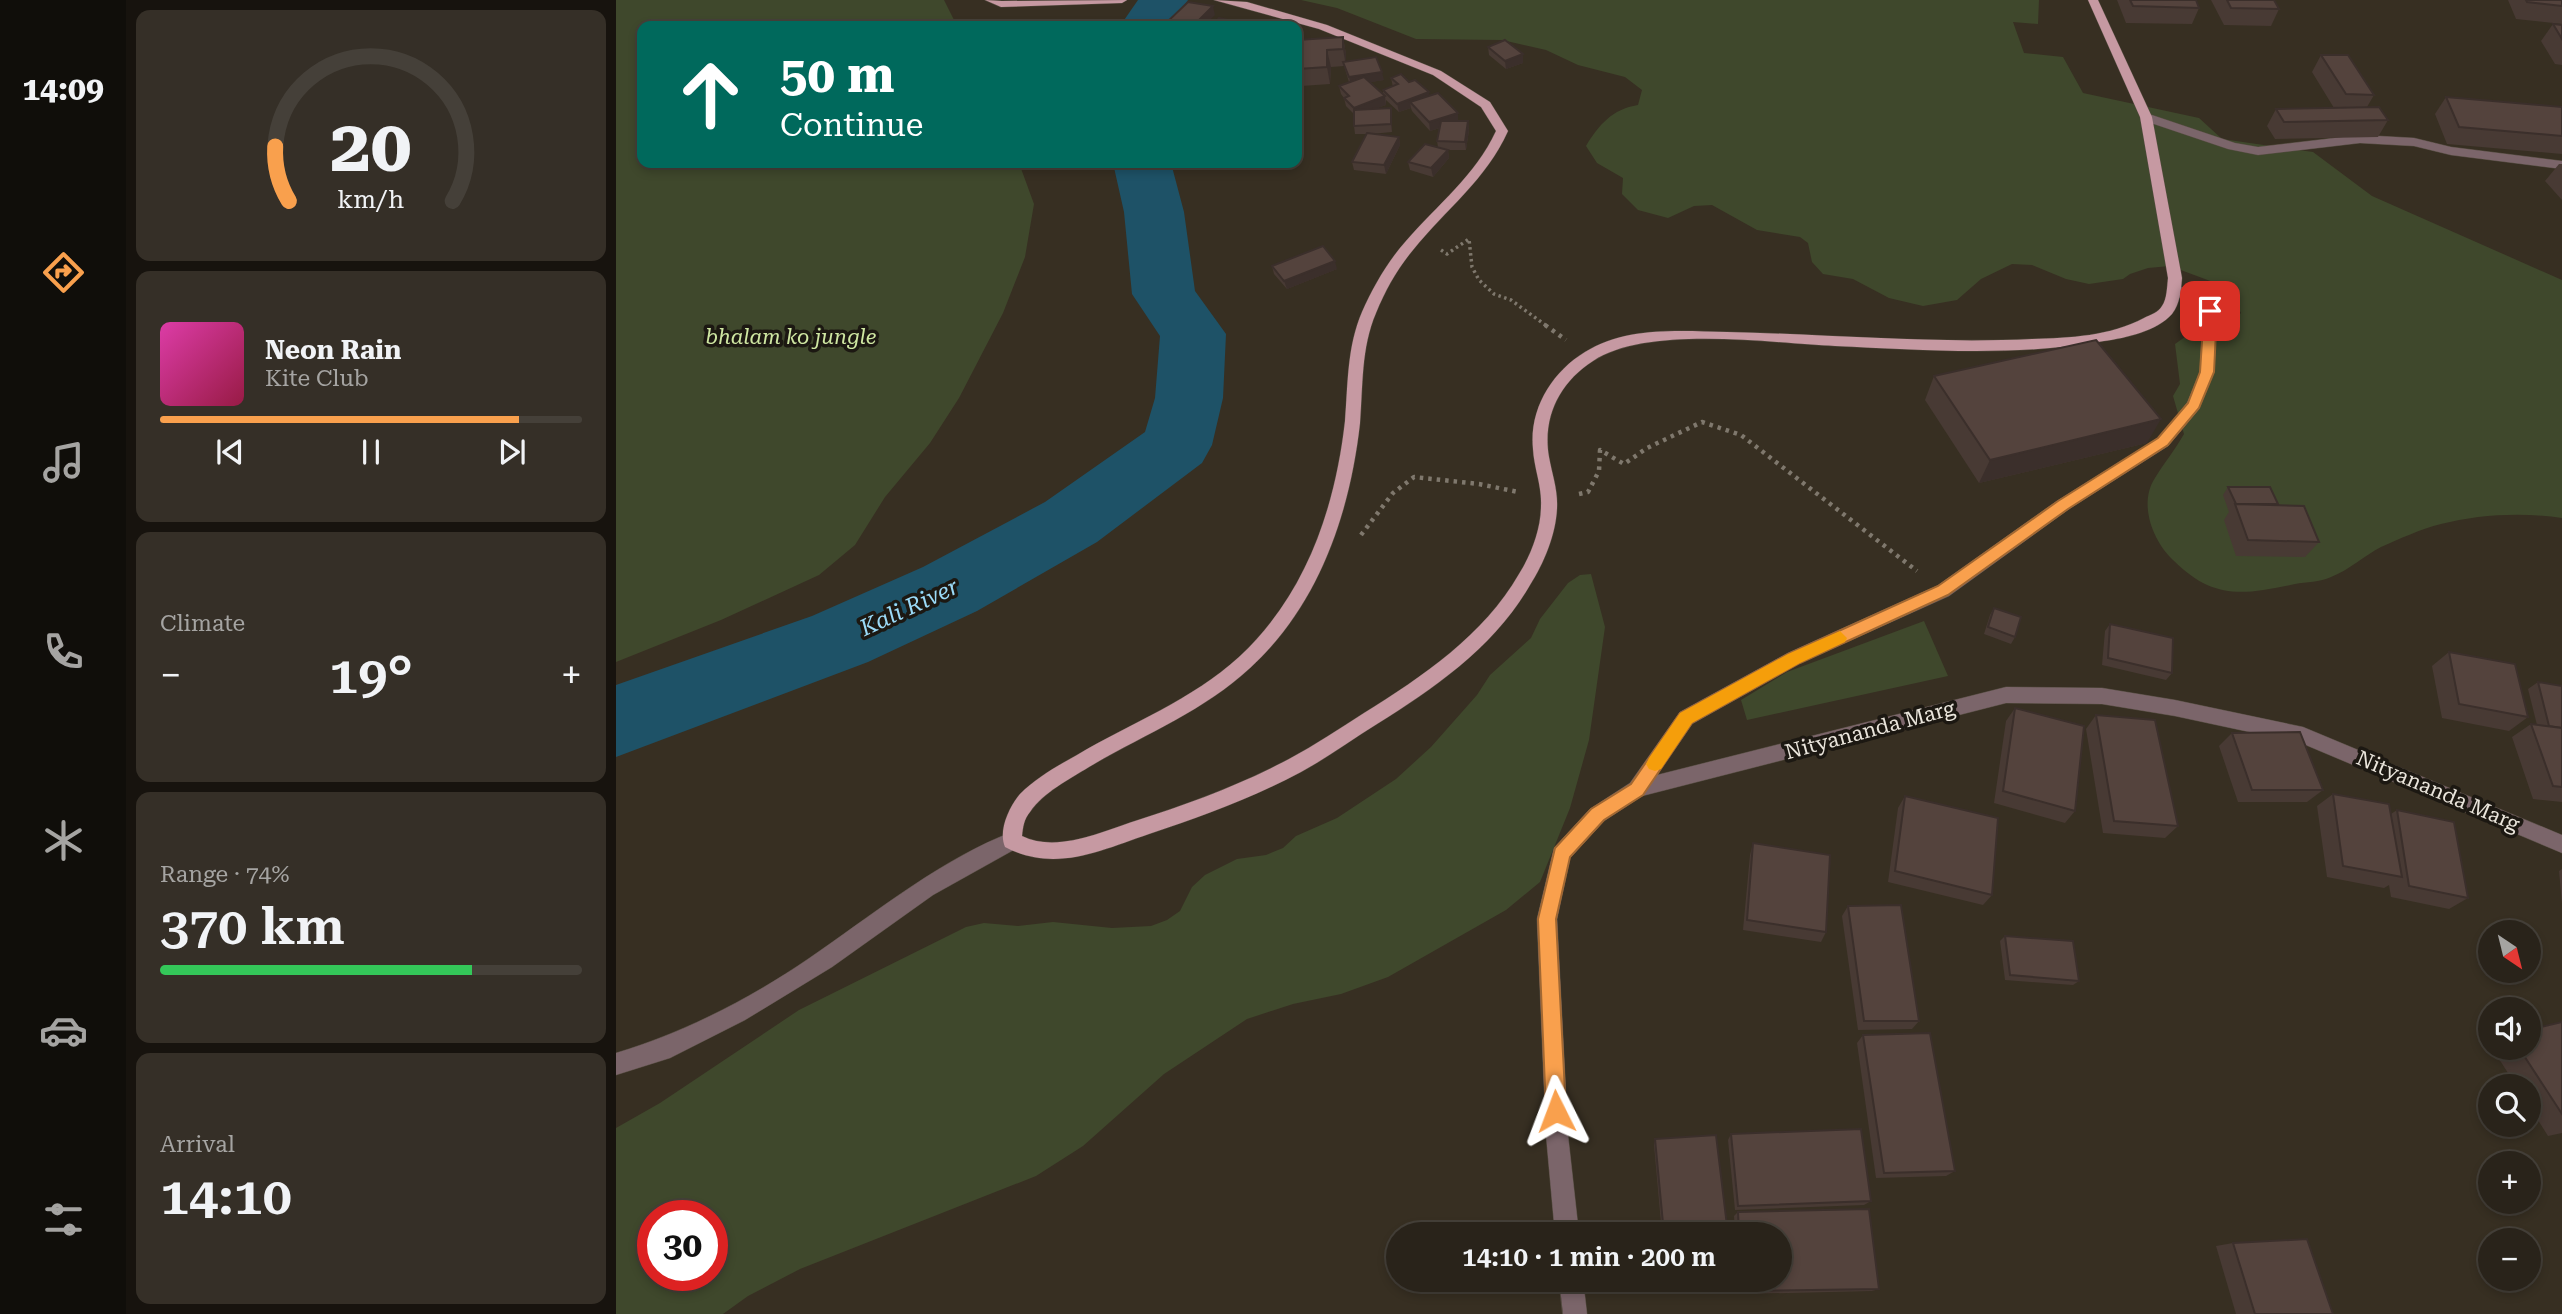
<!DOCTYPE html>
<meta charset="utf-8">
<style>
body{margin:0;font-family:"Roboto Serif",serif;background:#352f27;color:#f1f3f6;height:100vh;display:flex;flex-direction:column;font-size:26px;white-space:nowrap}
*{box-sizing:border-box;margin:0}
p{font-size:23px;color:#a5a4a2}
.icon{flex:none;width:38px;height:38px;fill:none;stroke:currentColor;stroke-width:2;stroke-linecap:round;stroke-linejoin:round}
.map{position:relative;flex:1;overflow:hidden}
.panel{display:flex;flex-direction:column;gap:10px;padding:10px;background:#17130e;width:490px}
.panel>*{flex:none}
.hud{position:absolute;left:21px;top:21px;width:665px;height:147px;border-radius:14px;box-shadow:0 4px 10px #0003,0 0 0 2px #454039;background:#00695c;color:#fff;overflow:hidden}
.needle{width:46px;rotate:145deg}
.tools{position:absolute;left:1862px;top:920px;display:grid;gap:14px}
.tools a{display:grid;place-items:center;width:63px;height:63px;border-radius:50%;background:#29231a;box-shadow:0 4px 10px #0003,0 0 0 2px #454039;font-size:35px}
.speed{position:absolute;left:21px;top:1200px;display:flex;gap:14px;font-size:35px;font-weight:700;text-align:center}
.speed>*{display:grid;place-content:center;width:91px;height:91px;border-radius:50%;background:#29231a;box-shadow:0 4px 10px #0003,0 0 0 2px #454039;line-height:1}
.speed .limit{border:10px solid #d22;background:#fff;color:#111}
.pin{position:absolute;display:grid;place-items:center;width:60px;height:60px;color:#fff;margin:-30px;border-radius:14px;box-shadow:0 4px 10px #0006}
.me{position:absolute;width:77px;margin:-38px;rotate:357deg;stroke-linejoin:round;filter:drop-shadow(0 0 5px #0008)}
.turn{display:flex;align-items:center;gap:24px;height:147px;padding:0 28px;font-size:32px}
.turn .icon{width:91px;height:91px;stroke-width:2.5}
.turn b{display:block;font-size:49px;line-height:60px}
.big{font-size:52px;font-weight:600;line-height:1.1}
.panel .card{flex:1;display:flex;flex-direction:column;justify-content:center;gap:10px;min-width:0;padding:0 24px;border-radius:14px;background:#352f27}
.panel .dial{align-items:center;gap:0}
.dial svg{height:182px;overflow:visible;fill:none;stroke:#454039;stroke-width:7;stroke-linecap:round;text-anchor:middle}
.dial text{fill:#f1f3f6;stroke:none}
.song{display:flex;align-items:center;gap:21px}
.cover{width:84px;height:84px;border-radius:10px;background:linear-gradient(135deg,hsl(320 70% 55%),hsl(340 70% 35%))}
.played{height:7px;border-radius:4px;background:linear-gradient(90deg,#f9a04d 85%,#454039 85%)}
.keys{display:flex;justify-content:space-around;direction:ltr}
.heat{display:flex;justify-content:space-between;align-items:center;font-size:38px;direction:ltr}
.charge{height:10px;border-radius:5px;background:linear-gradient(90deg,#34c759 74%,#454039 0)}
.trip{position:absolute;left:770px;top:1222px;width:406px;height:70px;border-radius:35px;background:#29231a;box-shadow:0 4px 10px #0003,0 0 0 2px #454039;font-weight:600;line-height:70px;text-align:center}
main{display:flex;flex:1;min-height:0}
.dock{display:flex;flex-direction:column;width:126px;justify-content:space-around;align-items:center;background:#100e0a;color:#a5a4a2}
.dock .icon{width:49px;height:49px}
.dock .current{color:#f9a04d}
.dock b{font-size:32px;color:#f1f3f6}
.map>svg:first-child{display:block}
.green{fill:#3f482c;fill-rule:evenodd}
.lines{fill:none;stroke-linecap:round;stroke-linejoin:round}
.river{fill:#1e5267;fill-rule:evenodd}
.minor-casing{stroke:#544c40;stroke-width:1}
.major-casing{stroke:#544c40;stroke-width:1}
.path-far1{stroke:#7f786d;stroke-width:3.5;stroke-dasharray:2.5 3.5;stroke-linecap:butt}
.path{stroke:#7f786d;stroke-width:4.5;stroke-dasharray:3.5 5;stroke-linecap:butt}
.minor{fill:#7b656a;fill-rule:evenodd}
.major{fill:#c699a2;fill-rule:evenodd}
.wall{fill:#483a34}
.shaded-wall{fill:#3b2f2b}
.building{fill:#54433d;stroke:#3b2f2b;stroke-width:2}
.route{fill:#f9a04d;stroke:#a26832;stroke-width:2}
.slow{fill:#f59e0b}
.labels{text-anchor:middle;stroke-width:7;stroke-linejoin:round;paint-order:stroke}
.park-label{font-size:21px;font-style:italic;fill:#cfe7a2;stroke:#1c1812}
.street-label{font-size:21px;fill:#eae5dc;stroke:#1c1812}
.water-label{font-size:23px;font-style:italic;fill:#9bdaf7;stroke:#1c1812}
</style>
<main>
<nav class="dock">
<b>14:09</b>
<svg class="icon current" aria-label="directions" viewBox="0 0 24 24"><path d="M12 3l9 9-9 9-9-9zM9 14v-3h6M13 9l2 2-2 2"/></svg>
<svg class="icon" aria-label="music" viewBox="0 0 24 24"><path d="M9 18V5l10-2v13"/><circle cx="6" cy="18" r="3"/><circle cx="16" cy="16" r="3"/></svg>
<svg class="icon" aria-label="phone" viewBox="0 0 24 24"><path d="M5 4h4l2 5-3 2q2 4 5 5l2-3 5 2v4C11 20 4 13 5 4z"/></svg>
<svg class="icon" aria-label="climate" viewBox="0 0 24 24"><path d="M12 3v18M4 7l16 10M4 17L20 7"/></svg>
<svg class="icon" aria-label="car" viewBox="0 0 24 24"><path d="M5 17H2v-5l4-1 3-4h7l3 4 3 1v5h-3M9 17h6M6 11h13"/><circle cx="7" cy="17" r="2"/><circle cx="17" cy="17" r="2"/></svg>
<svg class="icon" aria-label="filters" viewBox="0 0 24 24"><path d="M4 7h16M4 17h16"/><circle cx="9" cy="7" r="2"/><circle cx="15" cy="17" r="2"/></svg>
</nav>
<section class="panel">
<div class="card dial"><svg viewBox="0 0 100 80">
<path d="M14 69A42 42 0 1 1 86 69"/>
<path d="M14 69A42 42 0 0 1 8 45" stroke="#f9a04d"/>
<text x="50" y="56" font-size="32" font-weight="700">20</text>
<text x="50" y="72" font-size="11">km/h</text>
</svg></div>
<div class="card">
<div class="song"><i class="cover"></i><div><b>Neon Rain</b><p>Kite Club</p></div></div>
<div class="played"></div>
<div class="keys"><svg class="icon" aria-label="previous" viewBox="0 0 24 24"><path d="M18 5L8 12l10 7zM5 5v14"/></svg><svg class="icon" aria-label="pause" viewBox="0 0 24 24"><path d="M8 5v14M16 5v14"/></svg><svg class="icon" aria-label="next" viewBox="0 0 24 24"><path d="M6 5l10 7-10 7zM19 5v14"/></svg></div>
</div>
<div class="card"><p>Climate</p>
<div class="heat"><a>−</a><b class="big">19°</b><a>+</a></div>
</div>
<div class="card"><p>Range · 74%</p><b class="big">370 km</b><div class="charge"></div></div>
<div class="card"><p>Arrival</p><b class="big">14:10</b></div>
</section>
<div class="map">
<svg width="1946" height="1314" viewBox="0 0 1946 1314">
<rect width="100%" height="100%" fill="#372f22"/>
<!-- green -->
<g class="green">
<path d="M0,0h328l13,26h-315v137h377l15,41 -9,53 -22,56 -44,85 -29,45 -45,54 -30,48 -36,30 -98,45 -105,42z"/>
<path d="M685,0h738l-1,24 -25,-2 11,31 39,4 20,36 116,25 23,21 91,13 59,44 190,84v238c-39,-6 -83,-4 -121,6 -20,5 -42,15 -60,23 -17,9 -32,23 -50,30 -11,5 -25,5 -36,7 -52,11 -82,16 -122,-24 -20,-19 -35,-56 -18,-82 9,-15 20,-28 29,-44l-11,-38 7,-12 -5,-40 24,-17 29,-1 13,-13 -11,-20 -17,-11 -43,-16 -22,2 -18,6 -7,5 -34,5 -23,-5 -34,-14 -20,-1 -31,15 -24,21 -34,6 -34,-8 -36,-19 -30,-5 -11,-12 -4,-19 -8,-6 -43,-7 -45,-25 -18,1 -26,12 -30,-8 -16,-16 1,-16 -26,-15 -11,-17c13,-21 26,-37 52,-41l4,-15 -17,-13 -47,-12 -32,-15 -44,-10 -86,-1 -79,-31z"/>
<path d="M975,574l14,53 -16,113 -19,68 -30,74 -34,28 -118,67 -47,17 -48,10 -46,15 -83,55 -81,72 -47,30 -236,93 -52,27 -25,18h-107v-186l44,-25 139,-93 167,-83 18,-4 34,3 35,-4 59,6 39,-2 16,-6 13,-9 12,-24 13,-12 32,-16 29,-4 17,-7 13,-12 41,-18 59,-39 35,-32 46,-52 13,-20 41,-37 9,-19 28,-36 12,-8zM96,1216v60h-59v-60z"/>
<path d="M1308,621l24,55 -201,44 -6,-20 46,-28z"/>
</g>
<g class="lines">
<!-- river -->
<g class="river">
<path d="M522,0h50l-18,26h-50z"/>
<path d="M497,163h58l13,49 11,79 31,43 -3,64 -11,47 -10,18 -105,79 -120,69 -109,51 -252,95v-72l196,-69 111,-49 122,-65 100,-70 10,-34 5,-62 -28,-42 -8,-82z"/>
</g>
<!-- minor casing -->
<g class="minor-casing">
<g id="minor">
<path d="M1530,113l89,30 23,4 102,-12 54,3 37,9 111,14v8l-111,-14 -37,-9 -54,-3 -102,12 -30,-6 -86,-29v-6z"/>
<path d="M1565,287l22,7 14,19 -3,59 -15,37 -31,37 -99,63 -120,87 -149,67 -108,61 -35,51 349,-88 96,1 73,12 128,27 259,108v18l-261,-110 -126,-27 -73,-12 -96,-1 -364,93 -38,25 -34,37 -13,61 11,216 11,99h-24l-9,-99 -9,-216 17,-71 36,-39 40,-26 50,-71 108,-59 149,-67 120,-85 101,-63 29,-35 13,-31 3,-59 -5,-8 -10,-8 -14,1 -7,-5z"/>
<path d="M396,832l7,3 3,6 -3,6 -86,48 -101,72 -87,53 -75,38 -54,17v-22c73,-22 143,-59 205,-103 59,-41 123,-92 191,-118z"/>
<path d="M943,1279h24l4,35h-24z"/>
</g>
</g>
<!-- major casing -->
<g class="major-casing">
<g id="major">
<path d="M369,0l17,1 125,-1 -5,3 -121,4z"/>
<path d="M598,0l33,2 80,23 114,46 49,31 18,29c-22,49 -62,78 -95,119 -16,19 -28,41 -37,63 -15,35 -13,73 -16,110 -10,90 -41,182 -110,245 -46,43 -107,67 -161,99 -21,13 -45,25 -59,45 -6,7 -7,15 -8,24 35,17 79,-4 113,-15 53,-17 105,-36 154,-62 26,-14 50,-30 75,-46 58,-36 120,-78 155,-139 12,-19 22,-45 22,-68 1,-20 -7,-38 -8,-57 -4,-40 19,-77 52,-97 42,-26 95,-21 142,-20 101,2 203,12 305,7 38,-1 78,-3 112,-21 6,-3 15,-6 18,-12 5,-7 5,-19 6,-28l-28,-161 -52,-117h10l54,117 30,161c-1,12 -2,26 -10,36 -15,17 -46,24 -68,27 -88,16 -180,9 -269,5 -65,-3 -188,-21 -242,15 -33,21 -51,56 -44,96 3,17 9,33 8,51 -1,26 -13,55 -27,77 -35,61 -95,103 -153,139 -26,16 -50,34 -76,48 -49,26 -101,45 -152,62 -50,17 -94,39 -144,13 -7,-16 4,-40 15,-53 16,-16 37,-28 57,-39 54,-32 115,-55 162,-98 66,-61 96,-147 106,-236 3,-37 2,-74 17,-109 11,-25 26,-51 44,-71 32,-37 69,-65 90,-110l-15,-24 -48,-32 -114,-46z"/>
</g>
</g>
<!-- path-far1 -->
<path class="path-far1" d="M825,250l6,4 22,-15 3,28 7,13 15,14 17,6 37,27"/>
<!-- path -->
<g class="path">
<path d="M929,325l21,15"/>
<path d="M963,494l9,-2 11,-21 1,-21 24,14 23,-16 55,-26 39,13 176,136"/>
<path d="M745,535l32,-42 21,-16 65,7 39,8"/>
</g>
<!-- minor -->
<use href="#minor" class="minor"/>
<!-- major -->
<use href="#major" class="major"/>
</g>
<!-- wall -->
<g class="wall">
<path d="M1501,0h79l3,8 -7,16 -66,-1z"/>
<path d="M1595,0h63l5,9 -8,17 -47,-1z"/>
<path d="M1892,0h54v24l-46,-5z"/>
<path d="M1937,24l9,1v40l-7,-1 -14,-23z"/>
<path d="M727,37l3,17v8l38,18 -14,2 13,13v-5l10,-3 -2,-9 18,4 20,10v4l29,17v8h10l1,9 -3,20h-18l1,8 -16,19 -23,-7 -2,-8 30,-15 -1,-6 3,-13 -10,3 -18,-20 -1,-3 -12,4 -13,-12v5l-9,3 15,8v16l-21,2 28,3 1,8 -14,29 -32,-4 -2,-8 15,-28h-12l-1,-8v-12l-8,-8 -2,-8 -3,-4 -2,-8 10,-4 -5,-16 -13,1 -1,17 -29,2 -4,-17v-29z"/>
<path d="M872,47l35,7v9l-17,6 -17,-14z"/>
<path d="M1705,55l53,40 -7,12 21,13 -10,17 -103,2 -8,-13 9,-17 58,-1 -22,-36z"/>
<path d="M1830,97l116,10v47l-115,-10 -12,-30z"/>
<path d="M1943,164h3v36l-17,-19z"/>
<path d="M656,266l65,3 -50,20 -13,-15z"/>
<path d="M1318,376l213,67 -168,40 -54,-83z"/>
<path d="M1612,487l50,17 -2,1 43,37 -14,15 -69,-1 -12,-36 5,-8 -6,-17z"/>
<path d="M1378,608l21,29 -4,7 -27,-10 6,-19z"/>
<path d="M1494,624l62,49 -6,7 -64,-15 3,-34z"/>
<path d="M1833,652l79,65 -19,14 -67,-13 -10,-52z"/>
<path d="M1922,682l24,4v116l-29,-3 -21,-62 19,-13 6,1 -9,-36z"/>
<path d="M1399,708l60,103 -10,12 -71,-20 12,-82z"/>
<path d="M1480,715l82,111 -13,12 -62,-5 -17,-104z"/>
<path d="M1616,733l91,57 -16,12h-69l-19,-56z"/>
<path d="M1717,794l58,20 6,-4 71,88 -19,11 -58,-12 -2,-12 -5,3 -57,-11 -10,-71z"/>
<path d="M1289,796l87,99 -9,10 -95,-23 10,-74z"/>
<path d="M1137,843l73,89 -5,10 -78,-12 7,-75z"/>
<path d="M1946,869v35l-3,-33z"/>
<path d="M1232,906l71,115 -7,8 -54,1 -16,-114z"/>
<path d="M1389,936l74,45 -6,4 -68,-5 -5,-39z"/>
<path d="M1946,1022v111l-14,3 -19,-30v-19h-12l-25,-39h37z"/>
<path d="M1247,1035l92,136 -9,5 -70,2 -19,-135z"/>
<path d="M1115,1134l140,67 -7,4 -129,5 -7,-70z"/>
<path d="M1039,1139l73,95h-66l-8,-89z"/>
<path d="M1253,1209l10,80 -7,2 -132,3 -1,-15h41v-45h-45l-1,-18 4,-4z"/>
<path d="M1617,1243l100,71h-97l-20,-68z"/>
<path d="M1050,1279h31l-31,3z"/>
</g>
<!-- shaded-wall -->
<g class="shaded-wall">
<path d="M597,6l2,9 -11,11h-11z"/>
<path d="M727,37l3,17v12l-3,-17z"/>
<path d="M711,50l4,17 -1,17 -3,-17z"/>
<path d="M907,54v9l-17,6 -1,-8z"/>
<path d="M766,72l2,8 -33,6 -2,-9z"/>
<path d="M813,92l1,9 -20,1 1,6 -12,4 -2,-8z"/>
<path d="M769,96l1,9 -30,11 -2,-8z"/>
<path d="M775,108l1,8v16l-1,-8z"/>
<path d="M842,113v9l-28,9 -1,-9z"/>
<path d="M852,121l1,9 -3,20 -1,-8z"/>
<path d="M783,137l1,8 -14,29 -2,-9z"/>
<path d="M832,150l1,8 -16,19 -2,-9z"/>
<path d="M719,261l2,8 -50,20 -3,-8z"/>
<path d="M1545,419l-14,24 -168,40 11,-23z"/>
</g>
<!-- building -->
<g class="building">
<path d="M1514,0h66l3,8 -66,-2z"/>
<path d="M1611,0h47l5,9 -48,-1z"/>
<path d="M1910,0h36v6l-35,-4z"/>
<path d="M572,2l25,4 -20,20h-16l-12,-2z"/>
<path d="M603,18l37,8h-46z"/>
<path d="M1937,24l9,1v14z"/>
<path d="M727,37v12l-16,1v17l-29,2v-17h-1v-12z"/>
<path d="M889,40l18,14 -18,7 -17,-14z"/>
<path d="M1705,55h27l26,40 -28,-1z"/>
<path d="M760,57l6,15 -33,5 -6,-15z"/>
<path d="M785,74l8,8 6,-2 14,12 -32,12 -14,-14 15,-6 -7,-6z"/>
<path d="M748,77l21,19 -31,12 -10,-10 5,-2 -10,-10z"/>
<path d="M822,93l20,20 -29,9 -19,-20z"/>
<path d="M1830,97l116,10v29l-103,-9z"/>
<path d="M1763,107l9,13 -104,2 -8,-13z"/>
<path d="M775,108v16l-37,2v-16z"/>
<path d="M825,121h27l-3,21 -28,-1z"/>
<path d="M751,133l32,4 -15,28 -32,-3z"/>
<path d="M809,144l23,6 -17,18 -23,-6z"/>
<path d="M707,246l12,15 -51,20 -12,-15z"/>
<path d="M1480,340l65,79 -171,41 -56,-84z"/>
<path d="M1612,487h42l8,17h-42z"/>
<path d="M1619,504l69,2 15,36 -71,-2z"/>
<path d="M1378,608l27,9 -6,20 -27,-10z"/>
<path d="M1494,624l63,14 -1,35 -64,-15z"/>
<path d="M1833,652l66,12 13,53 -69,-13z"/>
<path d="M1922,682l24,4v42l-13,-2z"/>
<path d="M1399,708l69,18 -9,85 -72,-20z"/>
<path d="M1480,715l59,5 23,106 -64,-5z"/>
<path d="M1915,724l31,4v59l-9,-1z"/>
<path d="M1684,732l23,58h-71l-20,-57z"/>
<path d="M1717,794l56,10 13,73 -59,-11z"/>
<path d="M1289,796l93,22 -6,77 -97,-24z"/>
<path d="M1781,810l57,12 14,76 -59,-12z"/>
<path d="M1137,843l77,12 -4,77 -79,-12z"/>
<path d="M1285,905l18,116h-55l-16,-115z"/>
<path d="M1389,936l68,5 6,40 -69,-6z"/>
<path d="M1946,1022v92l-43,-66h10v-18z"/>
<path d="M1314,1033l25,138 -71,2 -21,-138z"/>
<path d="M1245,1129l10,72 -133,5 -7,-72z"/>
<path d="M1100,1135l12,99h-64l-9,-95z"/>
<path d="M1253,1209l10,80 -135,2 -1,-12h37v-45h-41l-1,-22z"/>
<path d="M1691,1239l26,75h-78l-22,-71z"/>
</g>
<!-- route -->
<path class="route" d="M1594,307l7,4 -3,61 -15,36 -31,37 -100,64 -120,86 -148,68 -108,60 -49,72 -39,25 -34,37 -14,62 10,192 -3,8 -7,3 -7,-3 -3,-8 -8,-192 17,-71 36,-39 40,-25 49,-71 108,-59 150,-68 120,-85 100,-63 30,-35 12,-31 4,-61z"/>
<!-- slow -->
<path class="slow" d="M1224,631l7,7 -2,4 -45,21 -108,60 -31,46 -6,2 -6,-2 -3,-5 3,-6 31,-45 108,-59z"/>
<g class="labels">
<!-- park labels -->
<g class="park-label">
<text x="175" y="344">bhalam ko jungle</text>
</g>
<!-- street labels -->
<g class="street-label">
<text transform="translate(1254 730) rotate(-15)" y="7">Nityananda Marg</text>
<text transform="translate(1822 791) rotate(23)" y="7">Nityananda Marg</text>
</g>
<!-- water labels -->
<g class="water-label">
<text transform="translate(293 607) rotate(-25)" y="8">Kali River</text>
</g>
</g>
</svg>
<div class="tools">
<a><svg class="needle" viewBox="-14 -14 28 28"><path d="M0-13l5 13h-10z" fill="#e53935"/><path d="M0 13l5-13h-10z" fill="#a5a4a2"/></svg></a>
<a><svg class="icon" aria-label="sound" viewBox="0 0 24 24"><path d="M4 9h4l5-4v14l-5-4H4zM17 9q2 3 0 6"/></svg></a>
<a><svg class="icon" aria-label="search" viewBox="0 0 24 24"><circle cx="10" cy="10" r="6"/><path d="M15 15l6 6"/></svg></a>
<a>+</a>
<a>−</a>
</div>
<div class="speed"><div class="limit">30</div></div>
<div class="pin" style="left:1594px;top:311px;background:#d93025"><svg class="icon" aria-label="arrive" viewBox="0 0 24 24"><path d="M6 21V4h12l-3 4 3 4H6"/></svg></div>
<svg class="me" style="left:940px;top:1111px" viewBox="-20 -20 40 40"><path d="M0-17L14 15 0 8-14 15z" fill="#f9a04d" stroke="#fff" stroke-width="4"/></svg>
<div class="trip">14:10 · 1 min · 200 m</div>
<div class="hud">
<div class="turn"><svg class="icon" aria-label="ahead" viewBox="0 0 24 24"><path d="M12 20V5M6 11l6-6 6 6"/></svg><div><b>50 m</b>Continue</div></div>
</div>
</div>
</main>
